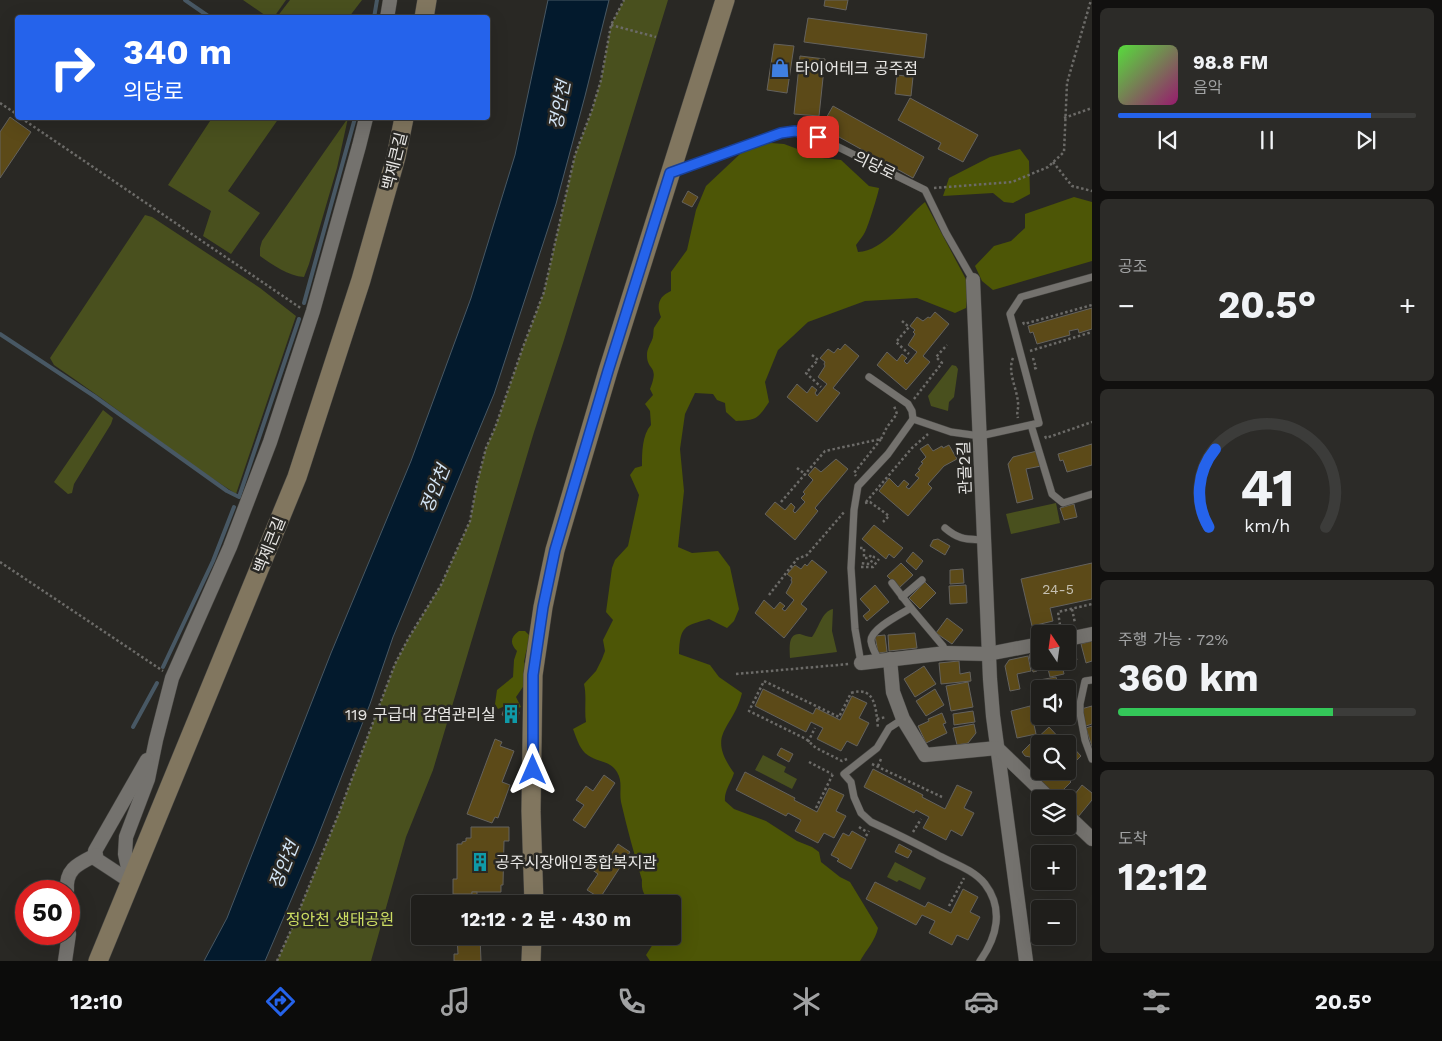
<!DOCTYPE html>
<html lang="ko">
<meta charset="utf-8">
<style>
body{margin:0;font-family:"Work Sans","Noto Sans KR",sans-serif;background:#2c2b28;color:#f1f3f6;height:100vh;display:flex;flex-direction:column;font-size:19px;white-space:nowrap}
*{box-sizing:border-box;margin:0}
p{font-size:16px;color:#a1a2a3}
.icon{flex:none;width:28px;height:28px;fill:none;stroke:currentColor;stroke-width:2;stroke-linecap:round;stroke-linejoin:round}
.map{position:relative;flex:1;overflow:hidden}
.sheet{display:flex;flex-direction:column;gap:8px;padding:8px;background:#11100f;width:350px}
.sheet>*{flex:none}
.top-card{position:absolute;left:15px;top:15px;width:475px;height:105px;border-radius:5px;box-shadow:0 5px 20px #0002,0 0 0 1px #3c3c3a;background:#2563eb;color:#fff;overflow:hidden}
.needle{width:32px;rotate:347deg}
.buttons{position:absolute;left:1031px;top:625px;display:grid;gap:10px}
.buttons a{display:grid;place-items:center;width:45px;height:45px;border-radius:5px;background:#1f1e1b;box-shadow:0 5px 20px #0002,0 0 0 1px #3c3c3a;font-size:25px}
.speed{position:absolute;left:15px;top:880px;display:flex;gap:10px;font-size:25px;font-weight:700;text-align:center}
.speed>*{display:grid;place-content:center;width:65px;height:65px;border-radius:50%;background:#1f1e1b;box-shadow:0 5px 20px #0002,0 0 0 1px #3c3c3a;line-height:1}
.speed .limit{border:8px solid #d22;background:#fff;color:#111}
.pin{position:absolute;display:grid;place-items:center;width:42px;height:42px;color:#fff;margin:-21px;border-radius:10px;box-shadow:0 2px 8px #0006}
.me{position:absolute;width:55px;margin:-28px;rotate:0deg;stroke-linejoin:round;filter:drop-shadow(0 0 4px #0008)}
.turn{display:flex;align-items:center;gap:18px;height:105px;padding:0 25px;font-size:22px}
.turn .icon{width:65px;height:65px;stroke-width:2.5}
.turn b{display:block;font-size:35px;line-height:42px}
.big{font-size:38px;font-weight:700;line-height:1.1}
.sheet .card{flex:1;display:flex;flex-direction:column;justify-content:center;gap:8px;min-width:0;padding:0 18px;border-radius:8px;background:#2c2b28}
.sheet .dial{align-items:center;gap:0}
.dial svg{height:130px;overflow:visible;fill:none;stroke:#3c3c3a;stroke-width:7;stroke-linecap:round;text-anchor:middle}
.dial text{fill:#f1f3f6;stroke:none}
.song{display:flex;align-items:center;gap:15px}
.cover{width:60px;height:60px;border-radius:8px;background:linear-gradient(135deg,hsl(110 70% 55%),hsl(320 70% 35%))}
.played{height:5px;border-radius:2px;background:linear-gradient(90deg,#2563eb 85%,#3c3c3a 85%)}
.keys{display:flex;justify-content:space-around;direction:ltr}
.heat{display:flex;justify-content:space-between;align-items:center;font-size:28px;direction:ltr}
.charge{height:8px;border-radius:4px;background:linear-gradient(90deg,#34c759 72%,#3c3c3a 0)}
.trip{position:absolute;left:411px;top:895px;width:270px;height:50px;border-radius:5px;background:#1f1e1b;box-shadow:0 5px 20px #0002,0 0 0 1px #3c3c3a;font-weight:700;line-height:50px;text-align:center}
.tabs{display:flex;height:80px;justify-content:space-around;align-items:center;background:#0c0c0b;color:#a1a2a3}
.tabs .icon{width:35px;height:35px}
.tabs .active{color:#2563eb}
.tabs b{font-size:22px;color:#f1f3f6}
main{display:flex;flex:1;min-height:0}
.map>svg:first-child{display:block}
.green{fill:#49501e}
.forest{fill:#4d5606}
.water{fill:#031a2d;stroke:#485864}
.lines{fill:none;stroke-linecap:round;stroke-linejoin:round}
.stream{stroke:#485864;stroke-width:4}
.building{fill:#5c4a18;stroke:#64625e}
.service-casing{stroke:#454441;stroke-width:8}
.minor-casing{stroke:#454441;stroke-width:15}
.secondary-casing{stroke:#454441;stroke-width:20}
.path{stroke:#6c6b68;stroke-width:2.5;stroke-dasharray:2.5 2.5;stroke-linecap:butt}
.service{stroke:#74726e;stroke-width:7}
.minor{stroke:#74726e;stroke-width:14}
.secondary{stroke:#81765f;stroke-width:19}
.route-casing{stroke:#184099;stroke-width:12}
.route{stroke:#2563eb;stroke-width:9}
.labels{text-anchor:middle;stroke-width:5;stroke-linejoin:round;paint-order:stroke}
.number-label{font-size:14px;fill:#c5c0b2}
.poi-label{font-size:16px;fill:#e8e7e5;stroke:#292824;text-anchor:start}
.street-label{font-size:16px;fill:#e8e7e5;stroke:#292824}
.park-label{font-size:16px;fill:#ccdd62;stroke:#292824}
.water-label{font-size:18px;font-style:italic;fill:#d3e5f6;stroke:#292824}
</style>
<main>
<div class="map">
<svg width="1092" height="961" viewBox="0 0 1092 961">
<rect width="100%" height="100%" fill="#292824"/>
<!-- green -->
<g class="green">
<path d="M243,0h43l-12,17 -5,1z"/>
<path d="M290,0h72l-13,17h-72z"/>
<path d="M624,0h44l-104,340 -30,92 -101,338 -27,67 -35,124h-94l15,-33 47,-115 56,-149 13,-25 33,-54 29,-64 7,-38 9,-35 9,-20 28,-81 21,-55 31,-137 17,-45 9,-30 10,-55z"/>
<path d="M212,118h67l-51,73 32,22 -29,41 -28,-18 8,-25 -43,-26z"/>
<path d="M348,118l-11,50 -28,96 -5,13c-16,-1 -31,-12 -44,-21v-8l2,-7z"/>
<path d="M145,215l7,2 108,71 36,28 -60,178c-62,-40 -120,-87 -182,-129l-4,-7z"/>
<path d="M952,365l4,1 2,3 -4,28 -5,5 -1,9 -17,-5 -3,-10z"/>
<path d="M103,410l10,8 -2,6 -37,60 -2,9 -4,1 -14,-12z"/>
<path d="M1056,503l4,20 -49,11 -5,-20z"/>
<path d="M833,609l-1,22 5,21 -47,6c0,-8 -3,-25 10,-24 4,1 8,3 12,3 7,-9 10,-26 21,-28z"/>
<path d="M763,755l23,12 -2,5 13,7 -5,10 -37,-19z"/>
<path d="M895,862l31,16 -6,12 -21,-10 -2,2 -10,-5z"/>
</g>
<!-- forest -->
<g class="forest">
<path d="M771,143l13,1 38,14 19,2 28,26 10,2c0,3 -11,39 -14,44 -2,4 -6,9 -9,13l2,7c26,-1 47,-34 67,-50l44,83 -3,23 -11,5 -38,-15 -52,3 -57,21 -30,28 -13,32 4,20c-12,18 -13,18 -33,19l-10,-9 -1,-9 -8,-3 -4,-6 -18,-1 -10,21 -5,35 4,42 -6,56 14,6 26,-2 12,16 9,42 -5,12 -7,7 -18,-9c-25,7 -29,7 -30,35l31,11 9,12 23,16c-9,37 -37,40 -8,80 -3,10 -10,18 -9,28l9,8 32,12 31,20 15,6 7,5 2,10 19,15 10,5 28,46c-3,13 -11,21 -18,33h-210l-4,-6 9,-14 1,-5h16v-32h-19c-8,-8 -12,-12 -11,-24 -8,-26 -15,-52 -21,-78 -2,-11 2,-20 -4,-30 -8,-13 -21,-9 -32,-19 -6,-6 -9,-16 -12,-24l13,-7c-2,-13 1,-25 -2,-38l12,-13 6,-12 3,-8 -2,-11 10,-20 -7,-8 6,-44 3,-8 13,-14 11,-51 -9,-20 5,-7 7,-2c0,-13 0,-31 9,-41l-1,-14 -5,-7 8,-9 -3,-6c10,-25 -3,-17 -3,-34 0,-6 3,-10 5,-15 2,-4 1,-9 2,-12 2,-4 5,-7 7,-11 -5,-12 -2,-21 10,-26v-19l16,-22 9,-40 10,-24 34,-32 14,-8z"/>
<path d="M1020,149l9,12 1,33 -17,9 -9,-1 -11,-9 -50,3 6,-18 41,-21z"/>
<path d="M1074,197l18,5v59l-99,29 -11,-9 -7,-15 19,-20 17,-5 14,-13v-14z"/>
<path d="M519,631h6l7,7 -6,14 -2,10 2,3 -2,6 1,13 -9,13 5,10 -6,2 -10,-3 -7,3 -3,-5 2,-14 16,-13 1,-17 3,-9c-7,-7 -7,-14 2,-20z"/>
</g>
<!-- water -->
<path class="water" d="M548,0h61l-24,96 -29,108 -62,190 -101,243 -23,67 -55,140 -50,117h-61l23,-43 104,-265 80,-192 60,-163 44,-143z"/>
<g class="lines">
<!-- stream -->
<g class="stream">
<path d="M185,0l26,18"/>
<path d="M374,18l3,-18"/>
<path d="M304,303l51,-185"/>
<path d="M0,334l94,62 133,95 12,6 60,-178"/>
<path d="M163,667l50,-106 21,-54"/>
<path d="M133,727l24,-44"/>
</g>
</g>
<!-- building -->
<g class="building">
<path d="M825,0h23l-2,10 -22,-4z"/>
<path d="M808,18l119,16 -3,24 -120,-16z"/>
<path d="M774,44l20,2 -7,47 -20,-3z"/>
<path d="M800,56l25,3 -6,57 -25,-2z"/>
<path d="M897,75l16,2 -2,19 -16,-2z"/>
<path d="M910,98l68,37 -15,27 -25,-13 3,-6 -43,-23z"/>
<path d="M833,106l91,51 -11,21 -92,-51z"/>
<path d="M10,117l21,15 -31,46v-46z"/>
<path d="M688,191l10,6 -6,10 -10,-5z"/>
<path d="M1092,308v21l-13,4 -1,-4 -9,2 1,4 -33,9 -4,-12 -3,1 -2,-7z"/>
<path d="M935,312l14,12 -26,32 7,6 -24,28 -29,-25 10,-13 10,9 5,-7 5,4 -3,3 3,3 10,-12 -9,-7 7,-11 -2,-2 2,-2 -5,-4 7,-9 6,4 5,-4 2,1z"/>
<path d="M845,344l14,12 -26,32 7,5 -23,29 -30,-25 10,-13 10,9 5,-7 5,4 -2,3 2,3 10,-12 -9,-7 7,-11 -1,-2 1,-2 -5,-4 8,-9 6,4 4,-5 2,2z"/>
<path d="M928,444l5,7 9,-5 1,2 6,-3 8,14 -13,7 -16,18 4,4 -24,28 -29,-25 10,-13 9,9 6,-7 5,4 -3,3 3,2 10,-11 -4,-3 5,-5 -2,-1 5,-6 -2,-1 5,-5 -6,-8z"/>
<path d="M1092,444v21l-25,7 -4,-12 -3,1 -2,-7z"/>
<path d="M1037,451l4,15 -15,3 7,30 -16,4 -9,-39 5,-7z"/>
<path d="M836,459l12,10 -33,39 3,3 -23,29 -30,-26 10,-12 10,8 6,-7 4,4 -2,4 2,2 10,-11 -4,-4 4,-4 -2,-2 10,-12 -5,-5 7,-8 6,5z"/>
<path d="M1074,504l3,13 -13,3 -4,-12z"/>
<path d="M874,525l29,23 -9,10 -5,-4 -3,5 -24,-20z"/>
<path d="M938,539l12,7 -5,9 -15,-9 3,-6z"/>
<path d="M913,552l10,9 -7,9 -10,-9z"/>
<path d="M812,560l15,12 -26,32 6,5 -23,29 -29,-25 9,-13 10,9 6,-7 5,4 -3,3 3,2 9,-11 -8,-7 6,-11 -1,-2 1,-2 -5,-4 8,-9 6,4 4,-5 2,2z"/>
<path d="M901,563l12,12 -14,13 -12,-12z"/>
<path d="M1092,563v36l-42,9 3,13 -21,5 -11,-47z"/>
<path d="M963,569l1,14 -14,1v-14z"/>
<path d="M925,582l11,11 -16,16 -11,-11z"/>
<path d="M875,585l14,17 -22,19 -4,-5 7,-6 -10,-11z"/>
<path d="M966,585l1,18 -17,1 -1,-18z"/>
<path d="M947,618l16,12 -11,14 -16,-11z"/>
<path d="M915,633l2,15 -28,3 -1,-16z"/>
<path d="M885,635l2,17 -9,1 -3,-17z"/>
<path d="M1092,641v20l-6,2 -5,-19z"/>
<path d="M1073,644l4,16 -12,3 -1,-2h4v-16z"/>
<path d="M1037,653l3,13 -4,1 1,4 -4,1 -4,-17z"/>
<path d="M1028,656l3,15 -14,3 3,15 -10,2 -5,-25 4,-6z"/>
<path d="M959,661l1,13 10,-2 1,9 -30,3 -2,-21z"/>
<path d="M1046,661h15l3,13 -14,3z"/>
<path d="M924,666l12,18 -21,13 -11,-18z"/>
<path d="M1056,677l3,12h-19v5l-3,1 -3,-14z"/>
<path d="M968,682l5,25 -22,4 -5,-25z"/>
<path d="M763,689l50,25 3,-6 24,12 12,-24 15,7 -8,15 10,5 -12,23 -10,-5 -6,10 -24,-12 6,-11 -12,-6 -5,10 -51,-26z"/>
<path d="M935,689l9,16 -18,11 -10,-15z"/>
<path d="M1030,706l6,28 -19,4 -6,-27z"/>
<path d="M1092,706v18l-6,2 -5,-17z"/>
<path d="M504,709l15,3 -1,7 -16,-4z"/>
<path d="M973,711l2,11 -21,3 -1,-11z"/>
<path d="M942,713l4,10 -3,1 4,9 -21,10 -8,-17 11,-5 -1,-2z"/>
<path d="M974,724l2,9 -8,10 -11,2 -4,-17z"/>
<path d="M1092,726v21l-6,-19z"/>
<path d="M1049,727l14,15 -23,2v4l-7,-6z"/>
<path d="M495,739l7,3 -2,4 14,5 -12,31 8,3 -12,33 -3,-1 -3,6 -25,-9z"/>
<path d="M1068,742l13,14 -13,13 -1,-25z"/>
<path d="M1031,743l9,8v12l-5,-5 -10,-2 -3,-4z"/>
<path d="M781,748l12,6 -4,8 -12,-7z"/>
<path d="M873,769l50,26 -1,2 23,12 12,-24 15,7 -8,16 10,5 -12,23 -11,-6 -5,10 -23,-12 6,-11 -13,-7 -2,3 -50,-26z"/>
<path d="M1048,771h12l11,11 -15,15 -17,-16z"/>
<path d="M745,772l50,26 -1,2 23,12 12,-24 15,7 -8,16 10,5 -12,22 -10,-5 -6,10 -23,-12 6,-11 -13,-7 -2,3 -50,-26z"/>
<path d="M604,775l11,8 -30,45 -12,-8 11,-15 -8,-5 10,-14 7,5z"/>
<path d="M1082,785l10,8v7l-14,17 -10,-8v-6z"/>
<path d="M471,827h38v14h-5l-1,44h-2v7h-29v2h-19v-15h4v-35h5v-2l4,-1v-3h5z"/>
<path d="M852,831l14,8 -15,30 -14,-8 2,-2 -8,-4 12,-22 6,3z"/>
<path d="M618,844l12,8 -30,46 -13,-8 11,-16 -7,-5 9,-14 7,5z"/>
<path d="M899,844l13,7 -4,7 -13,-6z"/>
<path d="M875,882l50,25 3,-5 23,11 12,-24 15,8 -8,15 10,5 -12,23 -11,-5 -5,10 -23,-12 6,-12 -13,-6 -6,10 -50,-26z"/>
<rect x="472" y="892" width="5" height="12"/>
<path d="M457,936h23l1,25h-27v-7h4z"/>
<path d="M553,936h18v8l-19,-1z"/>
</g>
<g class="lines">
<!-- service casing -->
<g class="service-casing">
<g id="service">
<path d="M673,172l108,-39 14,-2 23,6 107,53 21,43 27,47"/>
<path d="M913,419l38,13 29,4 59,-13 -29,-109 11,-17 71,-20"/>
<path d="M1031,425l21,69 11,9 29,-9"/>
<path d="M945,528c14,12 21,11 38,12"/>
<path d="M892,583l19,25"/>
<path d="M902,597l20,-17"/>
<path d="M879,660c-3,-5 -7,-12 -8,-19 -1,-12 30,-27 40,-33l32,38 3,7"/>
<path d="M861,663l-6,-34 -4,-61 3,-58 4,-24 30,-32 25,-35 -1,-8 -4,-7 -39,-27"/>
<path d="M1092,680l-7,1 -5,23v9l5,27 7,19"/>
<path d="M903,719l-14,9 -12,20 -33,26 7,8 3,15 7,16 10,9c22,10 44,21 65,32 16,9 37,15 49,30 19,25 12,53 -5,77"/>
</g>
</g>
<!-- minor casing -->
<g class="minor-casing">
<g id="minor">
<path d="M387,18l3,-18"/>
<path d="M973,280l17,399 3,37 33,245"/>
<path d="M1068,639l24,-5"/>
<path d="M890,659l3,33 10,27 22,36 72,-7 53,51"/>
<path d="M861,663l85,-10 42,1 52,-10"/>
<path d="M1068,816l24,23"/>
<path d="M131,882l-6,-28 1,-17 22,-58 8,-39 16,-62 58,-131 40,-105 43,-131 46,-165 7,-28"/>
<path d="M131,882l-35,-23 -1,-8 52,-91"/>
<path d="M67,891c-2,-22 11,-27 29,-36"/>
<path d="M65,961l4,-27"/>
</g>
</g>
<!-- secondary casing -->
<g class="secondary-casing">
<g id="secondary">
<path d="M424,18l3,-18"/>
<path d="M534,904l-3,-93 2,-136 10,-68 12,-57 53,-179 117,-371"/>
<path d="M98,961l199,-484 64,-197 35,-123 8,-39"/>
<path d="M531,961l1,-25"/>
</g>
</g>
<!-- path -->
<g class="path">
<path d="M611,25l45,12"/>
<path d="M0,103l18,12"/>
<path d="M21,118l281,191"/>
<path d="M1064,118l28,-10"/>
<path d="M1053,162l19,24 20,5"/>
<path d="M934,188l78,-6 36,-15 16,-15 3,-69 24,-83"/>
<path d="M902,321l7,6 -13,15 13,12"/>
<path d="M1023,322l1,2 68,-19"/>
<path d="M1030,351l62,-19"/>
<path d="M812,355l6,5 -12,13 15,14"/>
<path d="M1013,358c-6,14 4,30 5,45 1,6 -2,8 0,15"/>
<path d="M1033,358l3,10 -3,1"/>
<path d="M914,399l28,-36 -6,-6 11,-12"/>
<path d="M1045,436l1,2 46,-16"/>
<path d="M881,439l6,-12 10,-13 -3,-8"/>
<path d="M797,468l9,7"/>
<path d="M781,502l44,-51 56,-12 -27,34 2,3"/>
<path d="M866,502l46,-54 16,-14"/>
<path d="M865,503l5,-1 19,14 -6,6"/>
<path d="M860,548h4v10h5l2,-3 3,2 -4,7 -10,-1"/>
<path d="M0,562l163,109"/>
<path d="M861,567h12l6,-8"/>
<path d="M769,595l28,-36 10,-4 38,-44"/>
<path d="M1072,609l3,14"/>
<path d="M1060,625l-2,-13 34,-8"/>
<path d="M736,674l113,-10"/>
<path d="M877,719l9,-2"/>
<path d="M808,742l7,-14"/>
<path d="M847,759l-5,2 -26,-13 -10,-9 -57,-28 15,-30 75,36 12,-24c25,-8 25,17 27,35"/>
<path d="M809,762l23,12"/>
<path d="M872,764l70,33"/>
<path d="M878,766l3,-7"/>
<path d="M816,808l17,-34"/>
<path d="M859,827l8,5"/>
<path d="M913,832l8,-13"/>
<path d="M866,836l3,-5"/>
<path d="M949,906l15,-28"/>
<path d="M277,961l15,-33 47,-115 56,-149 13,-25 33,-54 29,-64 7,-38 9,-35 9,-20 28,-81 21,-55 31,-137 17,-45 9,-30 10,-55 13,-25"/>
</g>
<!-- service -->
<use href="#service" class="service"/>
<!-- minor -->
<use href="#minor" class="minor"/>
<!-- secondary -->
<use href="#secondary" class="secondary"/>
</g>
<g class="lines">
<!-- route casing -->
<g class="route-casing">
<path id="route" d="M533,770v-95l10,-68 12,-57 53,-179 62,-198 111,-40 14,-2 23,6"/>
</g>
<!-- route -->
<use href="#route" class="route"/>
</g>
<!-- icons -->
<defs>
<g id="shop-bare" transform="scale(1.5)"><path d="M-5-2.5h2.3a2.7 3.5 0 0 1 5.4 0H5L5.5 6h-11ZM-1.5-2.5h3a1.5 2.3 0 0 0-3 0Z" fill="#3f7fe0" stroke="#292824" stroke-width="2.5" paint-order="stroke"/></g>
<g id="building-bare" transform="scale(1.5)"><path d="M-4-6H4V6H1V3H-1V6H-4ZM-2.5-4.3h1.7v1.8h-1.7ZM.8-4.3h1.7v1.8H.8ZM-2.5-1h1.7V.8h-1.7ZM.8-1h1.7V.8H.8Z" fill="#0f9aa8" stroke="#292824" stroke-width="2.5" paint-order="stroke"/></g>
</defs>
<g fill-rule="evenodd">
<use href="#shop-bare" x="780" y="68"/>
<use href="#building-bare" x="511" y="714"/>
<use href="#building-bare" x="480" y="862"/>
</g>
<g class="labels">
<!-- number labels -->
<g class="number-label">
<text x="1058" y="594">24-5</text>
</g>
<!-- poi labels -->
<g class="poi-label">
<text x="795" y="74">타이어테크 공주점</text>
<text x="496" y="720" text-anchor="end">119 구급대 감염관리실</text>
<text x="495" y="868">공주시장애인종합복지관</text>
</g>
<!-- street labels -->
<g class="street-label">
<text transform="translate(394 161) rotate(-76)" y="6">백제큰길</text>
<text transform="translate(875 165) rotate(26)" y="6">의당로</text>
<text transform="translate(964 468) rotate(-92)" y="6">관골2길</text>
<text transform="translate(269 545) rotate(-68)" y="6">백제큰길</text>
</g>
<!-- park labels -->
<g class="park-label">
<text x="340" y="925">정안천 생태공원</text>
</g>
<!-- water labels -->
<g class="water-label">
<text transform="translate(560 105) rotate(-80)" y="6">정안천</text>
<text transform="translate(435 489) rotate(-68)" y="6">정안천</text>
<text transform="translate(284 865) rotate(-68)" y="6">정안천</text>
</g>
</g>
</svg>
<div class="buttons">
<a><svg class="needle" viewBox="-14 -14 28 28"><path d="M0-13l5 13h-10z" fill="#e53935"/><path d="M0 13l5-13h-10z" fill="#a1a2a3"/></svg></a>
<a><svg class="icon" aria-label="sound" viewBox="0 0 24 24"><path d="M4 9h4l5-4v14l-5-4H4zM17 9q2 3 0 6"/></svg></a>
<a><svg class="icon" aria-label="search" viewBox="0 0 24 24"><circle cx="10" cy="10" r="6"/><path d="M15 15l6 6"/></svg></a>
<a><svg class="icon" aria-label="layers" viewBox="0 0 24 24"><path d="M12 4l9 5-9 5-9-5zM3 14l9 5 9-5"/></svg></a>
<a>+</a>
<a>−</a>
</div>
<div class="speed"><div class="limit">50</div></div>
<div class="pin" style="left:818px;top:137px;background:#d93025"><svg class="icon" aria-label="arrive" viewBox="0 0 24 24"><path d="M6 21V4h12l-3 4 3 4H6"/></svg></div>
<svg class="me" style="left:533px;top:770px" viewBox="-20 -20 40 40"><path d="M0-17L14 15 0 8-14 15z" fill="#2563eb" stroke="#fff" stroke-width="4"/></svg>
<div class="trip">12:12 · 2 분 · 430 m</div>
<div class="top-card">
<div class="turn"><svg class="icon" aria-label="right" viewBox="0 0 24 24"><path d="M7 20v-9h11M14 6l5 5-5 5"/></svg><div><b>340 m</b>의당로</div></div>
</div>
</div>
<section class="sheet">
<div class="card">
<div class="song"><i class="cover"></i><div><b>98.8 FM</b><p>음악</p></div></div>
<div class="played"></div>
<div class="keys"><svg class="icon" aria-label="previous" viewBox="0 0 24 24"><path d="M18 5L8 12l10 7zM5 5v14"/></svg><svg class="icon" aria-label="pause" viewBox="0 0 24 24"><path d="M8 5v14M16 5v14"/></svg><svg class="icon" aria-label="next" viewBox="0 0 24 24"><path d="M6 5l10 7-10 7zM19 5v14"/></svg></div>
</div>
<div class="card"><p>공조</p>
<div class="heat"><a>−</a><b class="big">20.5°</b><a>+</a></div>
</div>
<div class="card dial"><svg viewBox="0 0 100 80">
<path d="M14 69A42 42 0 1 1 86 69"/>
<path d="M14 69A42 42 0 0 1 18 21" stroke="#2563eb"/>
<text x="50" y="56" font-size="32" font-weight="700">41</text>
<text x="50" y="72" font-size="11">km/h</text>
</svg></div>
<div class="card"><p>주행 가능 · 72%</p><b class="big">360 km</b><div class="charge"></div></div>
<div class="card"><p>도착</p><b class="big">12:12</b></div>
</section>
</main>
<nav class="tabs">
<b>12:10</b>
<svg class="icon active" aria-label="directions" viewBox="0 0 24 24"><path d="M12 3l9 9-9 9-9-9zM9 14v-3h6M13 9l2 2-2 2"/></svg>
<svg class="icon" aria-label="music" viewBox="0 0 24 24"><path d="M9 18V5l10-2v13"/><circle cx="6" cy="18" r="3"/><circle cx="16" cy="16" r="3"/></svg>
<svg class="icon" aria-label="phone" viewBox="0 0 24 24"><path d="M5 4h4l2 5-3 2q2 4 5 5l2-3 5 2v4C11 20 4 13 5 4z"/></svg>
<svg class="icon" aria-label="climate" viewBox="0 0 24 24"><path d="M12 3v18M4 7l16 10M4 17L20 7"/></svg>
<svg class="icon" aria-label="car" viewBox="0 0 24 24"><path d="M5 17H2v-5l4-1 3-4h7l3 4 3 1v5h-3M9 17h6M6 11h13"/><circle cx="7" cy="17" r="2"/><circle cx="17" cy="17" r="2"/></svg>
<svg class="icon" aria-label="filters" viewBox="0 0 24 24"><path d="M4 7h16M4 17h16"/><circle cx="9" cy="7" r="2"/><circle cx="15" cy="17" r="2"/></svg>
<b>20.5°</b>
</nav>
